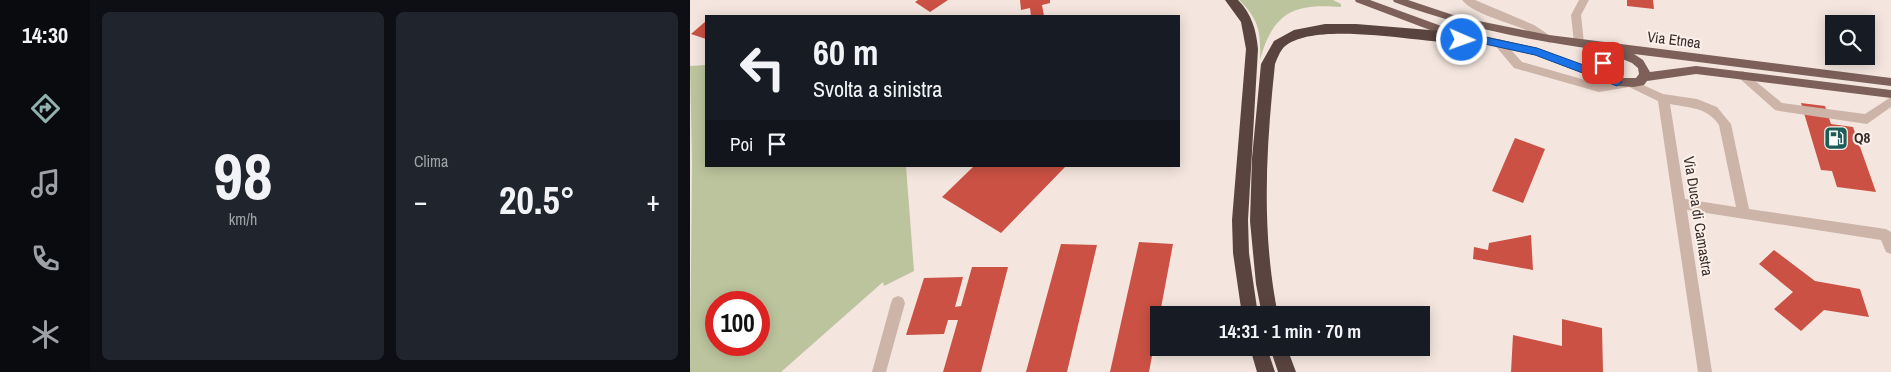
<!DOCTYPE html>
<html lang="it">
<meta charset="utf-8">
<style>
body{margin:0;font-family:"Archivo Narrow",sans-serif;background:#20242c;color:#f1f3f6;height:100vh;display:flex;flex-direction:column;font-size:19px;white-space:nowrap}
*{box-sizing:border-box;margin:0}
p{font-size:16px;color:#9ea1a6}
.icon{flex:none;width:28px;height:28px;fill:none;stroke:currentColor;stroke-width:2;stroke-linecap:round;stroke-linejoin:round}
.map{position:relative;flex:1;overflow:hidden}
.panel{display:flex;flex-direction:column;gap:12px;padding:12px;background:#0d0f14;width:600px}
.panel>*{flex:none}
.hud{position:absolute;left:15px;top:15px;width:475px;height:152px;border-radius:0px;box-shadow:0 2px 12px #0003;background:#171b24;color:#f1f3f6;overflow:hidden}
.fabs{position:absolute;left:1135px;top:15px;display:grid;gap:10px}
.fabs a{display:grid;place-items:center;width:50px;height:50px;border-radius:0px;background:#171b24;box-shadow:0 2px 12px #0003;font-size:25px}
.speed{position:absolute;left:15px;top:291px;display:flex;gap:10px;font-size:25px;font-weight:700;text-align:center}
.speed>*{display:grid;place-content:center;width:65px;height:65px;border-radius:50%;background:#171b24;box-shadow:0 2px 12px #0003;line-height:1}
.speed .limit{border:8px solid #d22;background:#fff;color:#111}
.pin{position:absolute;display:grid;place-items:center;width:42px;height:42px;color:#fff;margin:-21px;border-radius:10px;box-shadow:0 2px 8px #0006}
.me{position:absolute;width:55px;margin:-28px;rotate:92deg;stroke-linejoin:round;filter:drop-shadow(0 0 4px #0008)}
.turn{display:flex;align-items:center;gap:18px;height:105px;padding:0 25px;font-size:22px}
.turn .icon{width:65px;height:65px;stroke-width:2.5}
.turn b{display:block;font-size:35px;line-height:42px}
.then{display:flex;align-items:center;height:48px;padding:0 25px;background:#0003;gap:10px;font-size:19px}
.big{font-size:38px;font-weight:800;line-height:1.1}
.panel .card{flex:1;display:flex;flex-direction:column;justify-content:center;gap:8px;min-width:0;padding:0 18px;border-radius:8px;background:#20242c}
.panel .dial{align-items:center;gap:0}
.dial b{font-size:65px;line-height:1}
.heat{display:flex;justify-content:space-between;align-items:center;font-size:28px;direction:ltr}
.panel .tiles{flex:1;display:grid;gap:12px;grid-template-columns:repeat(2,1fr)}
.trip{position:absolute;left:460px;top:306px;width:280px;height:50px;border-radius:0px;background:#171b24;box-shadow:0 2px 12px #0003;font-weight:800;line-height:50px;text-align:center}
main{display:flex;flex:1;min-height:0}
.tab-bar{display:flex;flex-direction:column;width:90px;justify-content:space-around;align-items:center;background:#090b0e;color:#9ea1a6}
.tab-bar .icon{width:35px;height:35px}
.tab-bar .active{color:#91b0ae}
.tab-bar b{font-size:22px;color:#f1f3f6}
.map>svg:first-child{display:block}
.green{fill:#bcc49d;fill-rule:evenodd}
.building{fill:#cb5144}
.lines{fill:none;stroke-linecap:round;stroke-linejoin:round}
.minor{fill:#cdb4a9;fill-rule:evenodd}
.major{fill:#7c6059;fill-rule:evenodd}
.highway{fill:#5a4440;fill-rule:evenodd}
.route{fill:#1a73e8;stroke:#114b97}
.labels{text-anchor:middle;stroke-width:4;stroke-linejoin:round;paint-order:stroke}
.street-label{font-size:15px;fill:#392c29;stroke:#fbf1ea}
.poi-label{font-size:15px;font-weight:bold;fill:#392c29;stroke:#fbf1ea;text-anchor:start}
</style>
<main>
<nav class="tab-bar">
<b>14:30</b>
<svg class="icon active" aria-label="directions" viewBox="0 0 24 24"><path d="M12 3l9 9-9 9-9-9zM9 14v-3h6M13 9l2 2-2 2"/></svg>
<svg class="icon" aria-label="music" viewBox="0 0 24 24"><path d="M9 18V5l10-2v13"/><circle cx="6" cy="18" r="3"/><circle cx="16" cy="16" r="3"/></svg>
<svg class="icon" aria-label="phone" viewBox="0 0 24 24"><path d="M5 4h4l2 5-3 2q2 4 5 5l2-3 5 2v4C11 20 4 13 5 4z"/></svg>
<svg class="icon" aria-label="climate" viewBox="0 0 24 24"><path d="M12 3v18M4 7l16 10M4 17L20 7"/></svg>
</nav>
<section class="panel">
<div class="tiles">
<div class="card dial"><b>98</b><p>km/h</p></div>
<div class="card"><p>Clima</p>
<div class="heat"><a>−</a><b class="big">20.5°</b><a>+</a></div>
</div>
</div>
</section>
<div class="map">
<svg width="1201" height="372" viewBox="0 0 1201 372">
<rect width="100%" height="100%" fill="#f4e6de"/>
<!-- green -->
<g class="green">
<path d="M549,0h94l8,4v3c-48,-4 -68,6 -81,53 1,-27 -1,-41 -21,-60z"/>
<path d="M16,65v101h200l8,105 -30,15 -1,-4 -102,90h-91l2,-211 -2,-95zM26,302h43v43h-43z"/>
</g>
<!-- building -->
<g class="building">
<path d="M228,0h30l-18,12 -15,-10z"/>
<path d="M330,0h30v3l-8,2 2,11h-13l-1,-8 -9,2z"/>
<path d="M937,0h26l1,9 -27,-3z"/>
<path d="M16,21v18l-15,-5z"/>
<path d="M1111,103l24,3 6,18 22,3 23,65 -39,-5 -5,-16 -11,-1z"/>
<path d="M825,138l30,11 -22,54 -31,-12z"/>
<path d="M284,166h92l-65,67 -59,-36z"/>
<path d="M841,235l2,35 -60,-11 1,-12 14,3 1,-7z"/>
<path d="M449,242l34,2 -24,128h-39z"/>
<path d="M371,244l36,1 -30,127h-41z"/>
<path d="M1084,250l41,31 45,8 9,28 -45,-7 -23,21 -27,-22 19,-17 -34,-28z"/>
<path d="M282,267h36l-27,105h-38l15,-52h-10l-4,14 -38,1 18,-57 39,-1 -8,30 6,-1z"/>
<path d="M872,319l40,9 1,44h-92l2,-37 49,11z"/>
</g>
<g class="lines">
<!-- minor -->
<g class="minor">
<path d="M772,0h13l59,25 21,14 -5,4c-9,-3 -16,-9 -24,-13 -18,-8 -53,-16 -64,-30z"/>
<path d="M889,0h10l-8,15 3,28 -5,4 -5,-4 -3,-28z"/>
<path d="M808,39l4,1 20,22 77,22 33,-4 31,14 34,5 20,8 14,17 18,85 137,20 5,3v22l-5,-2 -5,-12 -194,-30 25,162h-14l-40,-271 -29,-14 -30,5 -85,-24 -21,-25zM980,104c20,4 37,3 49,21l17,82 -51,-8z"/>
<path d="M1053,71l39,32 83,11 26,-17v10l-24,17 -88,-13 -4,-1 -36,-32 -2,-3 2,-3z"/>
<path d="M208,296l5,2 2,5 -19,69h-14l19,-69 2,-5z"/>
</g>
<!-- major -->
<path class="major" d="M665,0h15l74,27 93,21 62,23 -1,-5 3,-10 14,-4c-76,-10 -149,-23 -221,-50l-1,-2h15l51,17 90,18 342,43v8l-257,-32 9,6 7,12 46,-6 195,24v8l-195,-24 -49,7 -3,4 -10,2 -17,-1 -82,-31 -97,-22 -82,-31zM930,58l12,5 6,5 1,6 -3,4h-15l-11,-8v-8z"/>
<!-- highway -->
<g class="highway">
<path d="M535,0h13c14,14 18,30 20,49l-10,171 1,33 9,62h-16l-9,-62 -1,-33 14,-171 -5,-27z"/>
<path d="M635,24h31l123,10 6,5c-10,18 -163,-26 -201,8 -4,4 -7,12 -9,17 -9,85 -14,167 3,251h-16l-6,-31 -6,-63 2,-63 9,-94 13,-23 20,-11z"/>
<path d="M560,348h17l8,24h-18z"/>
<path d="M580,348h17l9,24h-18z"/>
</g>
</g>
<!-- route -->
<path class="route" d="M790,36l57,12 63,23 -1,-11h7l4,11 12,11 -5,4 -82,-31 -55,-12h-18l-5,-3 5,-4z"/>
<!-- icons -->
<defs>
<g id="fuel-square" transform="scale(1.25)"><rect x="-9" y="-9" width="18" height="18" rx="4" fill="#1c5d57" stroke="#fbf1ea"/><path d="M-5.5-6h7V0h2V4h1.3V-2.5L3-4.5l.8-.8L6-3V5H2.5V1h-1V6h-7ZM-4.2-4.7v3.2H.2V-4.7Z" fill="#fff"/></g>
</defs>
<g fill-rule="evenodd">
<use href="#fuel-square" x="1146" y="138"/>
</g>
<g class="labels">
<!-- street labels -->
<g class="street-label">
<text transform="translate(984 40) rotate(7)" y="5">Via Etnea</text>
<text transform="translate(1008 216) rotate(81)" y="5">Via Duca di Camastra</text>
</g>
<!-- poi labels -->
<g class="poi-label">
<text x="1164" y="143">Q8</text>
</g>
</g>
</svg>
<div class="fabs">
<a><svg class="icon" aria-label="search" viewBox="0 0 24 24"><circle cx="10" cy="10" r="6"/><path d="M15 15l6 6"/></svg></a>
</div>
<div class="speed"><div class="limit">100</div></div>
<div class="pin" style="left:913px;top:63px;background:#d93025"><svg class="icon" aria-label="arrive" viewBox="0 0 24 24"><path d="M6 21V4h12l-3 4 3 4H6"/></svg></div>
<svg class="me" style="left:772px;top:40px" viewBox="-20 -20 40 40"><circle r="17" fill="#1a73e8" stroke="#fff" stroke-width="3"/><path d="M0-11L8 9 0 5-8 9z" fill="#fff"/></svg>
<div class="trip">14:31 · 1 min · 70 m</div>
<div class="hud">
<div class="turn"><svg class="icon" aria-label="left" viewBox="0 0 24 24"><path d="M17 20v-9H6M10 6l-5 5 5 5"/></svg><div><b>60 m</b>Svolta a sinistra</div></div>
<div class="then">Poi<svg class="icon" aria-label="arrive" viewBox="0 0 24 24"><path d="M6 21V4h12l-3 4 3 4H6"/></svg></div>
</div>
</div>
</main>
